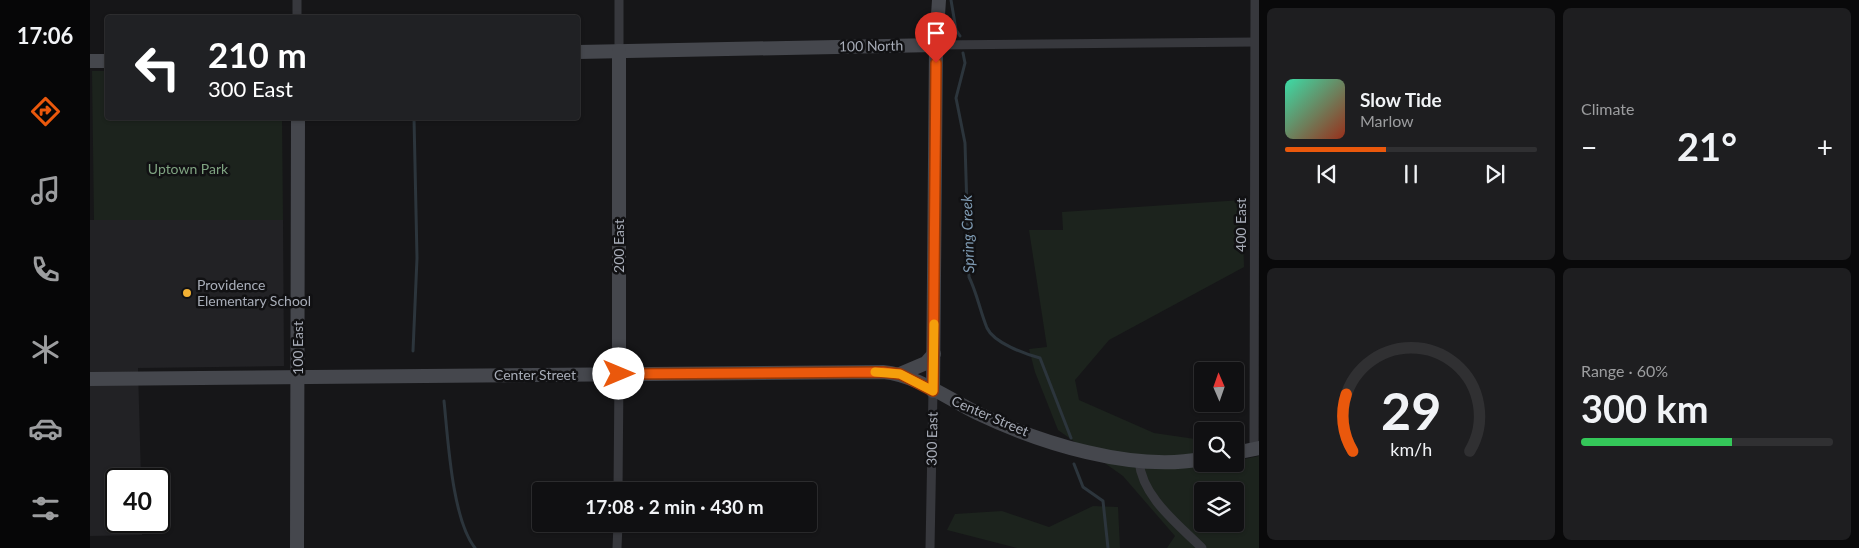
<!DOCTYPE html>
<meta charset="utf-8">
<style>
body{margin:0;font-family:Lato,sans-serif;background:#1e1e20;color:#f1f3f6;height:100vh;display:flex;flex-direction:column;font-size:19px;white-space:nowrap}
*{box-sizing:border-box;margin:0}
p{font-size:16px;color:#9c9d9f}
.icon{flex:none;width:28px;height:28px;fill:none;stroke:currentColor;stroke-width:2;stroke-linecap:round;stroke-linejoin:round}
.map{position:relative;flex:1;overflow:hidden}
.panel{display:flex;flex-direction:column;gap:8px;padding:8px;background:#09090a;width:600px}
.panel>*{flex:none}
.top-card{position:absolute;left:15px;top:15px;width:475px;height:105px;border-radius:5px;box-shadow:0 1px 4px #0004,0 0 0 1px #303032;background:#202124;color:#fff;overflow:hidden}
.needle{width:32px;rotate:358deg}
.tools{position:absolute;left:1104px;top:362px;display:grid;gap:10px}
.tools a{display:grid;place-items:center;width:50px;height:50px;border-radius:5px;background:#101012;box-shadow:0 1px 4px #0004,0 0 0 1px #303032;font-size:25px}
.speed{position:absolute;left:15px;top:468px;display:flex;gap:10px;font-size:25px;font-weight:700;text-align:center}
.speed>*{display:grid;place-content:center;width:65px;height:65px;border-radius:50%;background:#101012;box-shadow:0 1px 4px #0004,0 0 0 1px #303032;line-height:1}
.speed .limit{border:2px solid #111;border-radius:8px;background:#fff;color:#111}
.pin{position:absolute;display:grid;place-items:center;width:42px;height:42px;color:#fff;margin:-51px -21px;border-radius:50% 50% 50% 0;rotate:-45deg;box-shadow:0 0 5px #0007}
.pin .icon{rotate:45deg}
.me{position:absolute;width:55px;margin:-28px;rotate:90deg;stroke-linejoin:round;filter:drop-shadow(0 0 4px #0008)}
.turn{display:flex;align-items:center;gap:18px;height:105px;padding:0 20px;font-size:22px}
.turn .icon{width:65px;height:65px;stroke-width:2.5}
.turn b{display:block;font-size:35px;line-height:42px}
.big{font-size:38px;font-weight:700;line-height:1.1}
.panel .tile{flex:1;display:flex;flex-direction:column;justify-content:center;gap:8px;min-width:0;padding:0 18px;border-radius:8px;background:#1e1e20}
.panel .dial{align-items:center;gap:0}
.dial svg{height:130px;overflow:visible;fill:none;stroke:#303032;stroke-width:7;stroke-linecap:round;text-anchor:middle}
.dial text{fill:#f1f3f6;stroke:none}
.song{display:flex;align-items:center;gap:15px}
.cover{width:60px;height:60px;border-radius:8px;background:linear-gradient(135deg,hsl(160 70% 55%),hsl(10 70% 35%))}
.played{height:5px;border-radius:2px;background:linear-gradient(90deg,#ea580c 40%,#303032 40%)}
.keys{display:flex;justify-content:space-around;direction:ltr}
.heat{display:flex;justify-content:space-between;align-items:center;font-size:28px;direction:ltr}
.charge{height:8px;border-radius:4px;background:linear-gradient(90deg,#34c759 60%,#303032 0)}
.panel .tiles{flex:1;display:grid;gap:8px;grid-template-columns:repeat(2,1fr)}
.trip{position:absolute;left:442px;top:482px;width:285px;height:50px;border-radius:5px;background:#101012;box-shadow:0 1px 4px #0004,0 0 0 1px #303032;font-weight:700;line-height:50px;text-align:center}
main{display:flex;flex:1;min-height:0}
.tab-bar{display:flex;flex-direction:column;width:90px;justify-content:space-around;align-items:center;background:#060607;color:#9c9d9f}
.tab-bar .icon{width:35px;height:35px}
.tab-bar .active{color:#ea580c}
.tab-bar b{font-size:22px;color:#f1f3f6}
.map>svg:first-child{display:block}
.built{fill:#222225}
.green{fill:#1c231d;fill-rule:evenodd}
.lines{fill:none;stroke-linecap:round;stroke-linejoin:round}
.stream{stroke:#2c353c;stroke-width:3}
.street{stroke:#37383d;stroke-width:9}
.secondary{stroke:#45474d;stroke-width:14}
.route-casing{stroke:#983908;stroke-width:12}
.route{stroke:#ea580c;stroke-width:9}
.slow{stroke:#f59e0b;stroke-width:9}
.poi-dot{fill:#f2b134;stroke:#111113;stroke-width:2}
.labels{text-anchor:middle;stroke-width:5;stroke-linejoin:round;paint-order:stroke}
.street-label{font-size:14px;fill:#a8adb8;stroke:#111113}
.park-label{font-size:14px;fill:#7fa381;stroke:#111113}
.poi-label{font-size:14px;fill:#a8adb8;stroke:#111113;text-anchor:start}
.water-label{font-size:15px;font-style:italic;fill:#7f9bb3;stroke:#111113}
</style>
<main>
<nav class="tab-bar">
<b>17:06</b>
<svg class="icon active" aria-label="directions" viewBox="0 0 24 24"><path d="M12 3l9 9-9 9-9-9zM9 14v-3h6M13 9l2 2-2 2"/></svg>
<svg class="icon" aria-label="music" viewBox="0 0 24 24"><path d="M9 18V5l10-2v13"/><circle cx="6" cy="18" r="3"/><circle cx="16" cy="16" r="3"/></svg>
<svg class="icon" aria-label="phone" viewBox="0 0 24 24"><path d="M5 4h4l2 5-3 2q2 4 5 5l2-3 5 2v4C11 20 4 13 5 4z"/></svg>
<svg class="icon" aria-label="climate" viewBox="0 0 24 24"><path d="M12 3v18M4 7l16 10M4 17L20 7"/></svg>
<svg class="icon" aria-label="car" viewBox="0 0 24 24"><path d="M5 17H2v-5l4-1 3-4h7l3 4 3 1v5h-3M9 17h6M6 11h13"/><circle cx="7" cy="17" r="2"/><circle cx="17" cy="17" r="2"/></svg>
<svg class="icon" aria-label="filters" viewBox="0 0 24 24"><path d="M4 7h16M4 17h16"/><circle cx="9" cy="7" r="2"/><circle cx="15" cy="17" r="2"/></svg>
</nav>
<div class="map">
<svg width="1169" height="548" viewBox="0 0 1169 548">
<rect width="100%" height="100%" fill="#161618"/>
<!-- built -->
<path class="built" d="M0,220h193l1,146 -146,2 3,111h-25v42h26v14l-52,1z"/>
<!-- green -->
<g class="green">
<path d="M2,71h15l1,47h174l1,102h-189z"/>
<path d="M1152,200l2,67 -135,73 -34,40 4,20 75,33 48,7v24h33v-3l24,-5v92h-92l8,-12 -52,-60 -65,-46 -23,-58 -6,-23 18,-2 -18,-117h34l-1,-18zM1112,491h33v33h-33z"/>
<path d="M1003,506l25,1 2,41h-103l-70,-18 8,-16 47,-3 47,16z"/>
</g>
<g class="lines">
<!-- stream -->
<g class="stream">
<path d="M861,0l5,30 4,6"/>
<path d="M873,53l2,10 -9,35 9,45 4,134c8,16 11,34 18,51 7,15 38,26 53,30l31,80"/>
<path d="M323,351l4,-93 -3,-140"/>
<path d="M354,401c4,38 8,118 31,147"/>
<path d="M984,464l9,23 20,14 5,47"/>
</g>
<!-- street -->
<g class="street">
<path d="M207,0v18"/>
<path d="M846,45l319,-3"/>
<path d="M529,51v-51"/>
<path d="M1164,450l1,-450"/>
<path d="M1049,461c3,36 39,63 63,87"/>
<path d="M528,491l1,-117"/>
<path d="M527,548l1,-24"/>
<path d="M840,548l3,-157"/>
</g>
<!-- secondary -->
<g class="secondary">
<path d="M488,52l358,-7"/>
<path d="M0,61h18"/>
<path d="M529,374v-323"/>
<path d="M810,374l26,-11 8,-9"/>
<path d="M0,379l793,-7c33,3 64,26 94,41 63,30 155,59 225,46"/>
<path d="M843,391l3,-346 3,-45"/>
<path d="M1145,453l24,-5"/>
<path d="M207,548l1,-430"/>
</g>
</g>
<g class="lines">
<!-- route casing -->
<g class="route-casing">
<path id="route" d="M529,374l264,-2 17,2 33,17 3,-328"/>
</g>
<!-- route -->
<use href="#route" class="route"/>
<!-- slow -->
<path class="slow" d="M785,372l25,2 33,17 1,-67"/>
</g>
<!-- markers -->
<circle class="poi-dot" cx="97" cy="293" r="5"/>
<g class="labels">
<!-- street labels -->
<g class="street-label">
<text transform="translate(781 46) rotate(-1)" y="5">100 North</text>
<text transform="translate(1151 225) rotate(-90)" y="5">400 East</text>
<text transform="translate(529 246) rotate(-90)" y="5">200 East</text>
<text transform="translate(208 348) rotate(-90)" y="5">100 East</text>
<text x="445" y="380">Center Street</text>
<text transform="translate(900 416) rotate(23)" y="5">Center Street</text>
<text transform="translate(842 439) rotate(-89)" y="5">300 East</text>
</g>
<!-- park labels -->
<g class="park-label">
<text x="98" y="174">Uptown Park</text>
</g>
<!-- poi labels -->
<g class="poi-label">
<text x="107" y="290">Providence<tspan x="107" dy="16">Elementary School</tspan></text>
</g>
<!-- water labels -->
<g class="water-label">
<text transform="translate(878 234) rotate(-92)" y="5">Spring Creek</text>
</g>
</g>
</svg>
<div class="tools">
<a><svg class="needle" viewBox="-14 -14 28 28"><path d="M0-13l5 13h-10z" fill="#e53935"/><path d="M0 13l5-13h-10z" fill="#9c9d9f"/></svg></a>
<a><svg class="icon" aria-label="search" viewBox="0 0 24 24"><circle cx="10" cy="10" r="6"/><path d="M15 15l6 6"/></svg></a>
<a><svg class="icon" aria-label="layers" viewBox="0 0 24 24"><path d="M12 4l9 5-9 5-9-5zM3 14l9 5 9-5"/></svg></a>
</div>
<div class="speed"><div class="limit">40</div></div>
<div class="pin" style="left:846px;top:63px;background:#d93025"><svg class="icon" aria-label="arrive" viewBox="0 0 24 24"><path d="M6 21V4h12l-3 4 3 4H6"/></svg></div>
<svg class="me" style="left:529px;top:374px" viewBox="-20 -20 40 40"><circle r="19" fill="#fff"/><path d="M0-13L10 11 0 6-10 11z" fill="#ea580c"/></svg>
<div class="trip">17:08 · 2 min · 430 m</div>
<div class="top-card">
<div class="turn"><svg class="icon" aria-label="left" viewBox="0 0 24 24"><path d="M17 20v-9H6M10 6l-5 5 5 5"/></svg><div><b>210 m</b>300 East</div></div>
</div>
</div>
<section class="panel">
<div class="tiles">
<div class="tile">
<div class="song"><i class="cover"></i><div><b>Slow Tide</b><p>Marlow</p></div></div>
<div class="played"></div>
<div class="keys"><svg class="icon" aria-label="previous" viewBox="0 0 24 24"><path d="M18 5L8 12l10 7zM5 5v14"/></svg><svg class="icon" aria-label="pause" viewBox="0 0 24 24"><path d="M8 5v14M16 5v14"/></svg><svg class="icon" aria-label="next" viewBox="0 0 24 24"><path d="M6 5l10 7-10 7zM19 5v14"/></svg></div>
</div>
<div class="tile"><p>Climate</p>
<div class="heat"><a>−</a><b class="big">21°</b><a>+</a></div>
</div>
<div class="tile dial"><svg viewBox="0 0 100 80">
<path d="M14 69A42 42 0 1 1 86 69"/>
<path d="M14 69A42 42 0 0 1 10 34" stroke="#ea580c"/>
<text x="50" y="56" font-size="32" font-weight="700">29</text>
<text x="50" y="72" font-size="11">km/h</text>
</svg></div>
<div class="tile"><p>Range · 60%</p><b class="big">300 km</b><div class="charge"></div></div>
</div>
</section>
</main>
